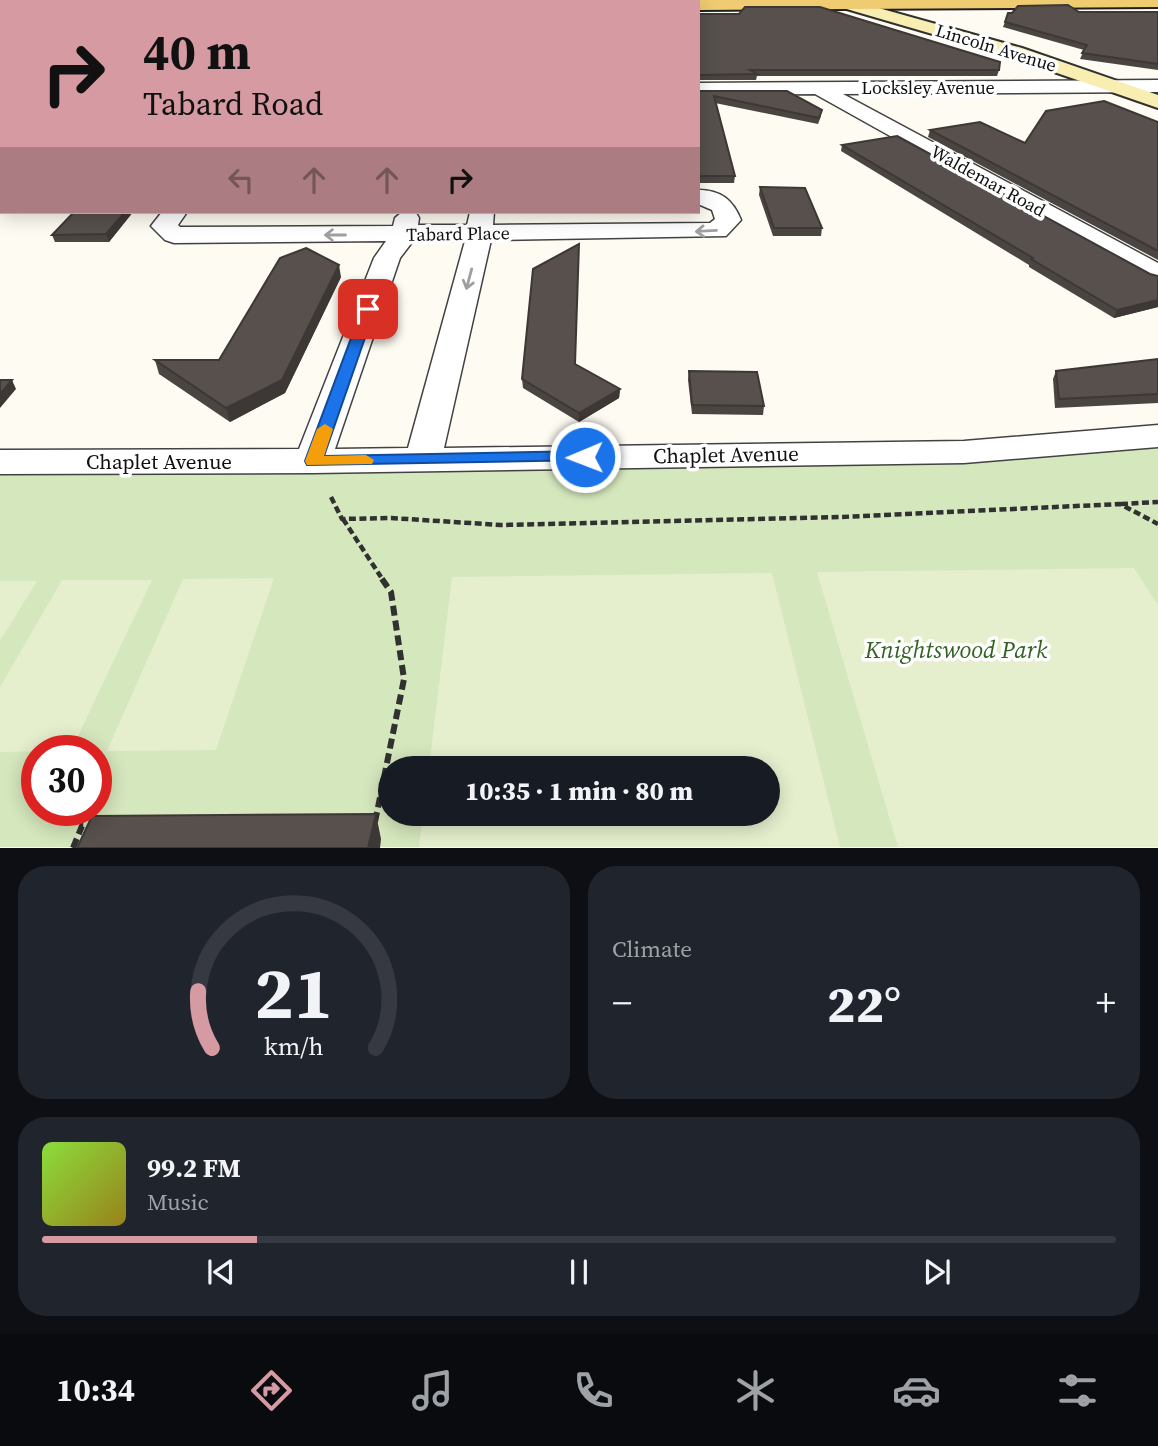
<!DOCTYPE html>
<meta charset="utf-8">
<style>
body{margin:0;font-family:"Source Serif 4",serif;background:#20242c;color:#f1f3f6;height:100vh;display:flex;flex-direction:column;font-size:26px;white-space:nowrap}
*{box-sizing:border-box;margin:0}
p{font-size:23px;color:#9ea1a6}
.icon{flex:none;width:38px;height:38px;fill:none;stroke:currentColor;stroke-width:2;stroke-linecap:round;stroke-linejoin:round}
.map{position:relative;height:848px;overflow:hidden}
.sheet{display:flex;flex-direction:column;gap:18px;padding:18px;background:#0d0f14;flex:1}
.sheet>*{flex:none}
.hud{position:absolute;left:0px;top:0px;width:700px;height:214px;box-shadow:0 4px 18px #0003;background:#d69ba2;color:#111;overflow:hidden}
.speed{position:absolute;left:21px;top:735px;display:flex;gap:14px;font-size:35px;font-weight:700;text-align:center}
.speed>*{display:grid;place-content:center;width:91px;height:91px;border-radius:50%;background:#171b24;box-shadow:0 4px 18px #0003;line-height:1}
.speed .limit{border:10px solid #d22;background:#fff;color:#111}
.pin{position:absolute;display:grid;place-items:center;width:60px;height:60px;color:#fff;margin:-30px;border-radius:14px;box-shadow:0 4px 10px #0006}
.me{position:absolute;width:77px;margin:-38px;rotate:269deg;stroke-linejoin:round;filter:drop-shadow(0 0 5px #0008)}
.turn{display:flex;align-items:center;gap:24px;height:147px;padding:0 28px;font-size:32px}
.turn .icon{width:91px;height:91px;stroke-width:2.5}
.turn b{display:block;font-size:49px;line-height:60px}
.lanes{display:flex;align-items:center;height:66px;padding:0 28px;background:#0003;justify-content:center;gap:35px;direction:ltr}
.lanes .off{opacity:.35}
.big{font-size:52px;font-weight:800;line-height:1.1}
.sheet .widget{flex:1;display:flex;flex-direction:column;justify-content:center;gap:10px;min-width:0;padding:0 24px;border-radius:28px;background:#20242c}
.sheet .dial{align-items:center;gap:0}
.dial svg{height:182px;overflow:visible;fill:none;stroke:#363941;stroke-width:7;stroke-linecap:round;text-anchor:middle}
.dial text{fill:#f1f3f6;stroke:none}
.song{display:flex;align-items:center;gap:21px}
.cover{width:84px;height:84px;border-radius:10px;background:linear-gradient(135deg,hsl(90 70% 55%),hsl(50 70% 35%))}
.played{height:7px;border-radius:4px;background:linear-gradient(90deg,#d69ba2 20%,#363941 20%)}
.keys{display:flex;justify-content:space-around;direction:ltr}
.heat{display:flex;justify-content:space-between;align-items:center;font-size:38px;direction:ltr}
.sheet .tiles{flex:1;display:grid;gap:18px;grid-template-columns:1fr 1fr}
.widget:last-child{grid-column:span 2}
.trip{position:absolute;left:378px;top:756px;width:402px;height:70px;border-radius:35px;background:#171b24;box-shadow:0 4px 18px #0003;font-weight:800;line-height:70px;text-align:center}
.tab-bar{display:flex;height:112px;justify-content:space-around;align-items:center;background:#090b0e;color:#9ea1a6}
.tab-bar .icon{width:49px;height:49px}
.tab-bar .selected{color:#d69ba2}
.tab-bar b{font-size:32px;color:#f1f3f6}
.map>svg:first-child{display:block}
.green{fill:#d5e7bd;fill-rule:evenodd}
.pitch{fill:#e5efce}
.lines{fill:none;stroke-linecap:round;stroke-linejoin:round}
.street-casing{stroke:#424242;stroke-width:3}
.secondary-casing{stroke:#313131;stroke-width:4}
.primary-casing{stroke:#202020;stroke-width:4}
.path-far1{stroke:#313131;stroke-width:4.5;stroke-dasharray:7 3.5;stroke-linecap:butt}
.path{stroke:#313131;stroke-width:6;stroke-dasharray:10 5;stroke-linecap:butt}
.street{fill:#fff;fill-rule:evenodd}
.secondary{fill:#f9eeb2;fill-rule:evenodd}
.primary{fill:#efcb71;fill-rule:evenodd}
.wall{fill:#4b4541}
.shaded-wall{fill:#3d3835}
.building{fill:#57504c;stroke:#3d3835;stroke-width:2}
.oneway{stroke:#9f9f9f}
.route{fill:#1a73e8;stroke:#114b97;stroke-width:2}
.slow{fill:#f59e0b}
.labels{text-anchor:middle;stroke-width:7;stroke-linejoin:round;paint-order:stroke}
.far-street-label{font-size:18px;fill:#0f0f0f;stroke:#fff}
.street-label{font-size:21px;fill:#0f0f0f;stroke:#fff}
.near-park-label{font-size:24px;font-style:italic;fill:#336323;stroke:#fff}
</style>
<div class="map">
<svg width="1158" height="848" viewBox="0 0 1158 848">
<rect width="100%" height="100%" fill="#fefbf2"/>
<!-- green -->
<path class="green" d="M1158,436v411h-1158v-385l313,-1zM37,751h59v59h-59zM390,768h378v46h-378z"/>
<!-- pitch -->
<g class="pitch">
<path d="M1134,568l24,37v242h-260l-81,-275z"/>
<path d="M772,573l68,274h-421l4,-33h345v-46h-339l23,-191z"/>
<path d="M274,578l-58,172 -109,1 76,-172z"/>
<path d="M62,580h90l-81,171 -71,1v-65z"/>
<path d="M0,581h37l-37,60z"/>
</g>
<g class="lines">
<!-- street casing -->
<g class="street-casing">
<g id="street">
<path d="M1158,80v12l-315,2 315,169v19l-10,-2 -333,-186 -117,1v-12z"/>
<rect x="0" y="94" width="2" height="12"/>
<rect x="0" y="143" width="2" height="14"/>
<path d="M698,190c23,0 35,10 43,30l-15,16 -235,4 -47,208 520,-7 194,-16v22l-194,16 -651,10 -313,1v-24l299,-1 75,-191 12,-17 -212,2 -9,-3 -14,-14 11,-14h25l-9,13 2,2 213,-1 2,-8 7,-6 14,1 3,5 -1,7h49l3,-13h24l-1,13 217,-2 5,-4 -3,-9 -14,-6zM413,241h52l-57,207 -73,1 65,-191z"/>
</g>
</g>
<!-- secondary casing -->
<g class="secondary-casing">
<path id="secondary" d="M824,0h26l172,48 136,47v13l-150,-52 -182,-53z"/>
</g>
<!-- primary casing -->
<g class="primary-casing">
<path id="primary" d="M698,0h460v7l-460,3v-8h-6z"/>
</g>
<!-- path-far1 -->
<g class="path-far1">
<path d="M331,497l11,22 49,-1 110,7 340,-8 279,-13 38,20"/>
<path d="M1121,504l37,-2"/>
<path d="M343,519l38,58"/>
</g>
<!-- path -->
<g class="path">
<path d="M375,822l29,-143 -13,-87 -11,-16"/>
<path d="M73,848l9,-22h9"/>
</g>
<!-- street -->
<use href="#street" class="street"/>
<!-- secondary -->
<use href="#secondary" class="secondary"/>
<!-- primary -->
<use href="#primary" class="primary"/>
</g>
<!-- wall -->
<g class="wall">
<path d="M1079,12h79v58l-78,-11 4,-9 -81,-23 2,-5z"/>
<path d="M698,14l301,56 -2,6h-240l-1,4h-58z"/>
<path d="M698,91l123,25 -3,8 -103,-21 20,73 -1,7h-36z"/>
<path d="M1158,122v138l-230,-123 2,-7 95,13z"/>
<path d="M842,145l308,129 8,2v31l-44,11 -85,-51v-2l-188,-114z"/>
<path d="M760,187l62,41 -1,8h-48l-14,-41z"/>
<path d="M133,212l-24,30h-54l-3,-7z"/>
<path d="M341,277l-56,116 -55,29 -71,-48 -4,-14h64z"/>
<path d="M1158,359v44l-103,5 -2,-29 3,-8z"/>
<path d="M575,364l45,25 -1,9 -40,24 -56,-34 -1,-9z"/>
<path d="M689,371l75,35 -1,9 -71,-1 -4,-34z"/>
</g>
<!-- shaded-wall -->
<g class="shaded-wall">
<path d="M125,212h8l-24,30 -3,-8z"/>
<path d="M339,265l2,12 -56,116 -55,29 -4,-14z"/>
<path d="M1158,300v7l-44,11 3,-8z"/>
<path d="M12,380l4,9 -16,19v-14z"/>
<path d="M620,389l-1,9 -40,24v-9z"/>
<path d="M376,814l5,25 -1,9h-12z"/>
</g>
<!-- building -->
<g class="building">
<path d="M0,0h616v2h-614v76l-2,1z"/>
<path d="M1068,5l11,7h79v52l-76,-11 5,-8 -82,-23 3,-9h4l6,-7z"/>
<path d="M745,7h75l180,55 -1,8h-249l7,4 -59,1v-61h41z"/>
<path d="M698,91h89l35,19 -3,8 -105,-22 21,80h-37z"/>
<path d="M1104,101l54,21v129l-228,-121 50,-8 45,21 21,-32z"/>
<path d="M0,118l2,1v17h-2z"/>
<path d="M897,136l253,138 8,2v24l-41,10 -86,-51 2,-1 -191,-113z"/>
<path d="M2,151v32l-2,1v-32z"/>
<path d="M760,187l45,1 17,40h-48z"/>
<path d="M74,212h51l-19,22 -54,1z"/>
<path d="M579,244l-4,120 45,25 -41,24 -57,-34 11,-110z"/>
<path d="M306,248l33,17 -57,115 -56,28 -71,-48h64l61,-102z"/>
<path d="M1158,359v35l-99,5 -3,-28z"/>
<path d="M689,371l68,1 7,34 -72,-1z"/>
<path d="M0,380h12l-12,14z"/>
<path d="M376,814l-8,34h-291l15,-32z"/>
</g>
<!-- one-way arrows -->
<defs><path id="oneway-shaft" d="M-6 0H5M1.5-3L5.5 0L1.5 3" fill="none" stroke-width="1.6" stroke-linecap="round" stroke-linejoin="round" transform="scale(1.75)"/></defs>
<g class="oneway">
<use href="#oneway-shaft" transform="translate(706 231) rotate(177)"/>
<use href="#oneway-shaft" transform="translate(335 235) rotate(180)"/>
<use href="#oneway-shaft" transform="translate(469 279) rotate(105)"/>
</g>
<!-- route -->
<path class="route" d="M368,305l7,4 -51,147 261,-5 8,6 -2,3 -284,5 -2,-4 57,-152z"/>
<!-- slow -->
<path class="slow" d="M325,424l8,5 -9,27 42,-1 8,5 -2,4 -65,1 -2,-4 12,-32z"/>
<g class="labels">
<!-- far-street labels -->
<g class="far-street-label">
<text transform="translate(996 48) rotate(17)" y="6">Lincoln Avenue</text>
<text x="928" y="94">Locksley Avenue</text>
<text transform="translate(988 181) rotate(29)" y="6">Waldemar Road</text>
<text transform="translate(458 234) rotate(-1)" y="6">Tabard Place</text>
</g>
<!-- street labels -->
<g class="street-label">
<text transform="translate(726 455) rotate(-1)" y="7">Chaplet Avenue</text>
<text x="159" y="469">Chaplet Avenue</text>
</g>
<!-- near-park labels -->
<g class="near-park-label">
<text x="956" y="658">Knightswood Park</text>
</g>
</g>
</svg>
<div class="speed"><div class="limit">30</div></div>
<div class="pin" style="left:368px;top:309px;background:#d93025"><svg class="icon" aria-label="arrive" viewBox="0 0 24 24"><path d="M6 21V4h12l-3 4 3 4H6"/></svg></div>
<svg class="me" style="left:585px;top:457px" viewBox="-20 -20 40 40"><circle r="17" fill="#1a73e8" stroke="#fff" stroke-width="3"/><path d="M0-11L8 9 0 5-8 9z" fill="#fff"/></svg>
<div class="trip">10:35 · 1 min · 80 m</div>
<div class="hud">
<div class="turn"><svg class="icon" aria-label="right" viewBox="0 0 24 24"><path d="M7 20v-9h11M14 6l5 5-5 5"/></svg><div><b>40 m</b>Tabard Road</div></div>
<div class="lanes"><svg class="icon off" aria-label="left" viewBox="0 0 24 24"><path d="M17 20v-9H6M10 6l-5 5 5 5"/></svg><svg class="icon off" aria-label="ahead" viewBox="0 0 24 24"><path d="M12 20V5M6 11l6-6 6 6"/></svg><svg class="icon off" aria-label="ahead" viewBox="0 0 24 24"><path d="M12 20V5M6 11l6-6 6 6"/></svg><svg class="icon" aria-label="right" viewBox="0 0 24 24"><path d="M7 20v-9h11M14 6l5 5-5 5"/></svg></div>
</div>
</div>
<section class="sheet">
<div class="tiles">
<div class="widget dial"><svg viewBox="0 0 100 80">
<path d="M14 69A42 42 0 1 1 86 69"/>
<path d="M14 69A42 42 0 0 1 8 44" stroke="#d69ba2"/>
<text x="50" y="56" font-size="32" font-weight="700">21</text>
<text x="50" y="72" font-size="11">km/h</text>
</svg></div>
<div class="widget"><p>Climate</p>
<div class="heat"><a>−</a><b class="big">22°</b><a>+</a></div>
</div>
<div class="widget">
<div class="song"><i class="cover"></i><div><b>99.2 FM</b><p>Music</p></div></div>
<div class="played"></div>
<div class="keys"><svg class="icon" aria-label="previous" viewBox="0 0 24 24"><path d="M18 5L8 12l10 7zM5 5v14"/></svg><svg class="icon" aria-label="pause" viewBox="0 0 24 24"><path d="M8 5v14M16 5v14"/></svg><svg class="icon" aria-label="next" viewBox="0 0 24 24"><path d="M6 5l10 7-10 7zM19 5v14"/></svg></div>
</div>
</div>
</section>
<nav class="tab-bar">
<b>10:34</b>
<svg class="icon selected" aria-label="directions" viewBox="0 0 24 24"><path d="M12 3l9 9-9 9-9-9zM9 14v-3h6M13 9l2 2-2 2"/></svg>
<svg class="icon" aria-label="music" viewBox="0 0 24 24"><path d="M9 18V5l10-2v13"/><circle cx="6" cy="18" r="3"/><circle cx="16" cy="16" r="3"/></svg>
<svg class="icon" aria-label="phone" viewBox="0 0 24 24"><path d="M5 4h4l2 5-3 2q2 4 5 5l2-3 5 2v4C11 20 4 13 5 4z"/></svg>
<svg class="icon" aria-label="climate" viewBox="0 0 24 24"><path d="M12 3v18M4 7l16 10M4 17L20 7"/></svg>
<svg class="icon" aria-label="car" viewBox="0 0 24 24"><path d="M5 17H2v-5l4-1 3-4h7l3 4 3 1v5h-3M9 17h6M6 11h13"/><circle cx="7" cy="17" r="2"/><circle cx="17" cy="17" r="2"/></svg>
<svg class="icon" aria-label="filters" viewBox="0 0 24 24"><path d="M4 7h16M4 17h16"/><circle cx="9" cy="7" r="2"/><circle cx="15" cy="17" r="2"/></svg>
</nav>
